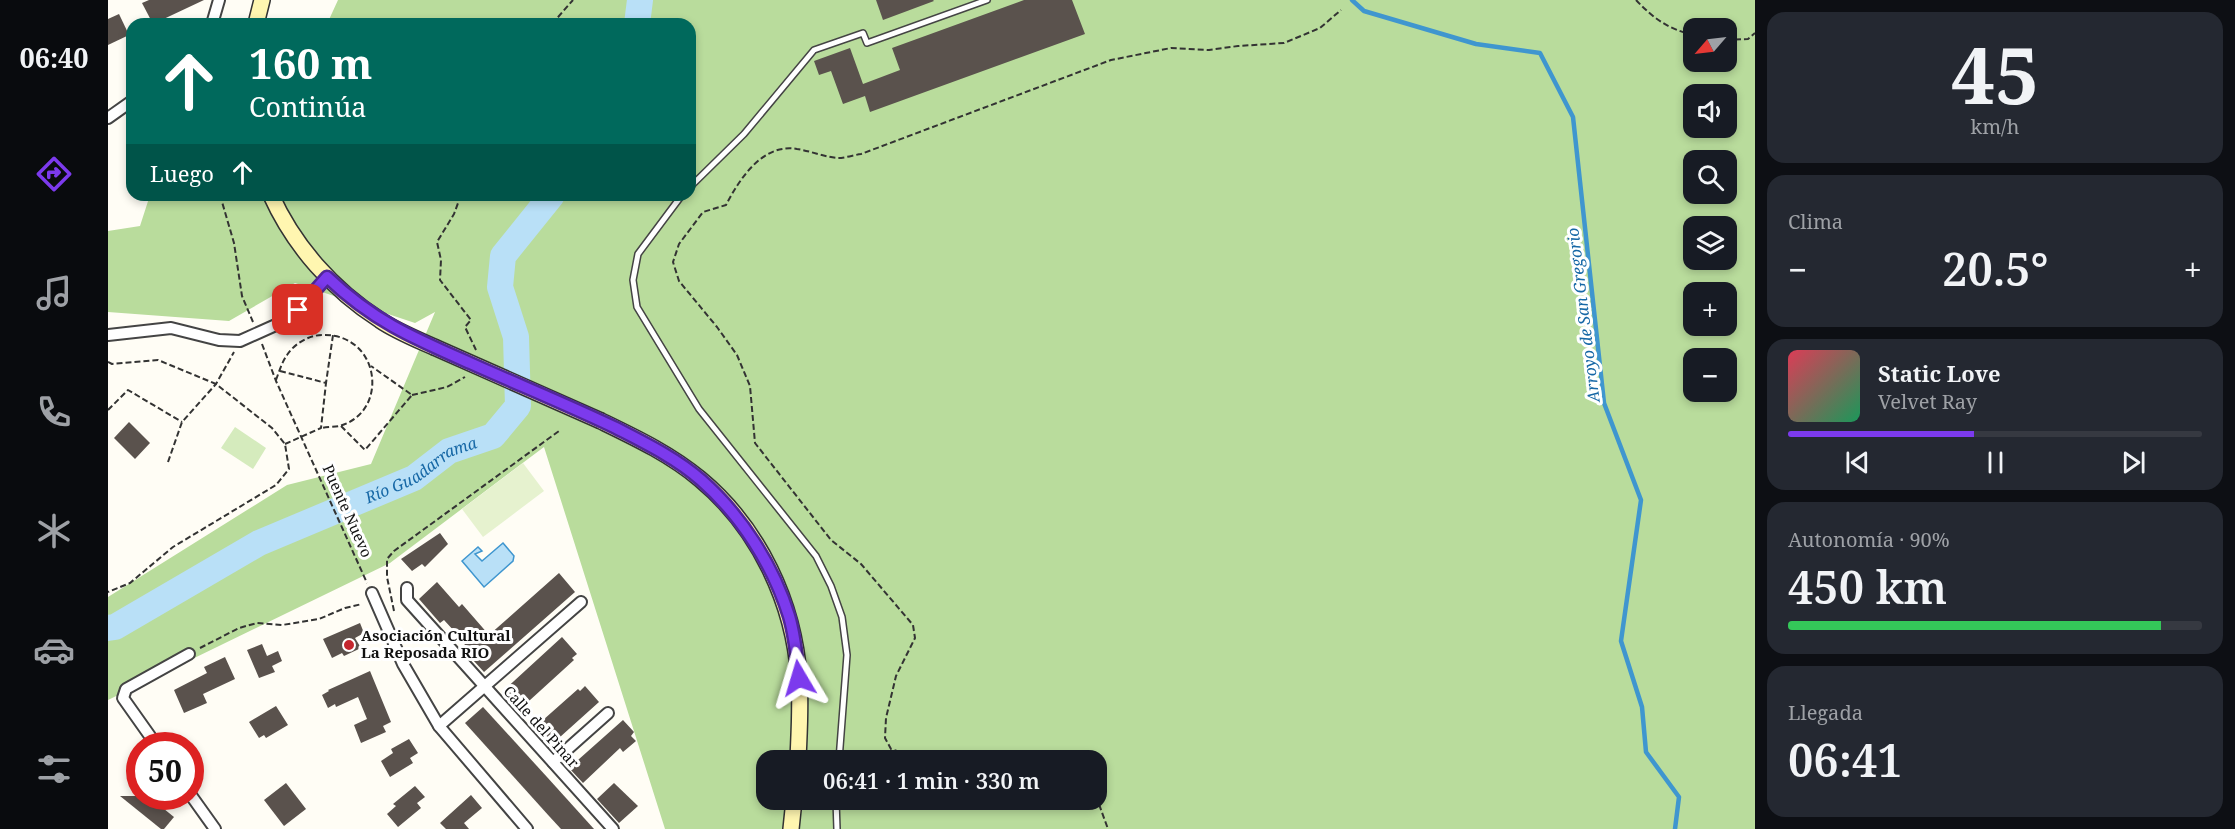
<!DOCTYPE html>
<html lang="es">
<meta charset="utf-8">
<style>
body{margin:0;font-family:"Noto Serif",serif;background:#242831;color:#f1f3f6;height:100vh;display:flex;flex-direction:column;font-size:22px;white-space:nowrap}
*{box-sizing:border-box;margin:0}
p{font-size:20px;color:#9ea1a6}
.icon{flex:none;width:33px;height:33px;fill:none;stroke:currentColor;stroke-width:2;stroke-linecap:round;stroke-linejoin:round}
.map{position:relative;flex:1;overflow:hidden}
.side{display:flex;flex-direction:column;gap:12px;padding:12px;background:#0d0f14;width:480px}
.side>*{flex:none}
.guide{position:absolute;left:18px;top:18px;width:570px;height:183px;border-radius:18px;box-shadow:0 3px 9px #0003;background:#00695c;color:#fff;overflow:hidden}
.needle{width:39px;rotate:242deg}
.controls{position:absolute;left:1575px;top:18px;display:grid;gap:12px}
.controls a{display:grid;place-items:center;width:54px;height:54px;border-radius:12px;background:#171b24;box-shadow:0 3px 9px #0003;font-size:30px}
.speed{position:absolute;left:18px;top:732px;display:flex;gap:12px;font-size:30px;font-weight:700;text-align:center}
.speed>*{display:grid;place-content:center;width:78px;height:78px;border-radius:50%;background:#171b24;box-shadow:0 3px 9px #0003;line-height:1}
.speed .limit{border:9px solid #d22;background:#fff;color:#111}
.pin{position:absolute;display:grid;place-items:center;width:51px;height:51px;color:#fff;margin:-26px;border-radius:12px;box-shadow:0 3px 9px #0006}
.me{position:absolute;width:66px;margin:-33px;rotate:353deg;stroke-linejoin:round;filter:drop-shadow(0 0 4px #0008)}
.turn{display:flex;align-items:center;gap:21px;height:126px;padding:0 24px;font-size:27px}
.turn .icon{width:78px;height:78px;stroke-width:2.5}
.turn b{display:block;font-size:42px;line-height:51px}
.then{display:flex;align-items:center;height:57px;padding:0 24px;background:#0003;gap:12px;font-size:22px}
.big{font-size:45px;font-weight:600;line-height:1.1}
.side .tile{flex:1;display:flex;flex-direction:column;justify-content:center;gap:9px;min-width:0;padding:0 21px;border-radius:18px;background:#242831}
.side .dial{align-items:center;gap:0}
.dial b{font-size:78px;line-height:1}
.song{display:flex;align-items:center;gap:18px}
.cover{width:72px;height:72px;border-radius:9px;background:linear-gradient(135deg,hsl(350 70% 55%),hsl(150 70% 35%))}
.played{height:6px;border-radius:3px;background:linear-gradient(90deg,#7c3aed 45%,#363941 45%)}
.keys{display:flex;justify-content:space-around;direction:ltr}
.heat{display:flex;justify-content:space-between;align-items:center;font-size:33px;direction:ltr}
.charge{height:9px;border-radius:4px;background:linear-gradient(90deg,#34c759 90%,#363941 0)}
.trip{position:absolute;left:648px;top:750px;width:351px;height:60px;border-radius:18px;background:#171b24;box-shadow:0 3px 9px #0003;font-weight:600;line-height:60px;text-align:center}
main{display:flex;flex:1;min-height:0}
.tabs{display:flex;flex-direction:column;width:108px;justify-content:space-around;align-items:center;background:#090b0e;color:#9ea1a6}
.tabs .icon{width:42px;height:42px}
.tabs .on{color:#7c3aed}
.tabs b{font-size:27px;color:#f1f3f6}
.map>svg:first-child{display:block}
.green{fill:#d5ebbd}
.forest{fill:#b9dc9c;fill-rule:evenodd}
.pitch{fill:#e6f2cf}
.water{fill:#b9e0f7;stroke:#3f96cf;stroke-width:1.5}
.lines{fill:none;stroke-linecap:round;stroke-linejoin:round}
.stream{stroke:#3f96cf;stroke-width:4.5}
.river{stroke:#b9e0f7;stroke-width:26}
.building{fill:#5a524d}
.lane-casing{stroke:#444;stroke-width:8}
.street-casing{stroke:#444;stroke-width:14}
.secondary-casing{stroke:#333;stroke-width:18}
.path{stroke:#333;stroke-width:2;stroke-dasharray:6 3;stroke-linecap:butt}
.lane{stroke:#fff;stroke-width:5}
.street{stroke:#fff;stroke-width:10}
.secondary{stroke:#fff6b0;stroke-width:15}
.secondary-bridge-casing{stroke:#333;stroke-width:18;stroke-linecap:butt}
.secondary-bridge{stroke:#fff6b0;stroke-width:15}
.route-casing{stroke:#51269a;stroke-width:15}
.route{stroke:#7c3aed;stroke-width:10}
.poi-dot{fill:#c4262e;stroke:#fff;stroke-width:2}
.labels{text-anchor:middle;stroke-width:6;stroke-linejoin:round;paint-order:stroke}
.street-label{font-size:15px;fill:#111;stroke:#fff}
.poi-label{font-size:15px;font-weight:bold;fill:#111;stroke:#fff;text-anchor:start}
.water-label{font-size:16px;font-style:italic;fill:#1768a6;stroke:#fff}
</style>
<main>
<nav class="tabs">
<b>06:40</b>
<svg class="icon on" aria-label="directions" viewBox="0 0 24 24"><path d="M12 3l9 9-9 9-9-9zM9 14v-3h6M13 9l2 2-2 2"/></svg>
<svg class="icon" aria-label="music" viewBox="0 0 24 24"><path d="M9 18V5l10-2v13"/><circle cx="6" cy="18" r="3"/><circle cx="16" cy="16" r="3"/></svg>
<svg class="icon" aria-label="phone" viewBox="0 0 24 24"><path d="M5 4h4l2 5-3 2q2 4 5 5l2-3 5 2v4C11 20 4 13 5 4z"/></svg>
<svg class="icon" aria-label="climate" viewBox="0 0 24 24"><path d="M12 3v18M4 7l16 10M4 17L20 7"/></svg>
<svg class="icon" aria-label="car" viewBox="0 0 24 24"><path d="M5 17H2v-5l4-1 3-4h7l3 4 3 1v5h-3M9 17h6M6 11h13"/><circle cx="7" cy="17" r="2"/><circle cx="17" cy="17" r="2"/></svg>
<svg class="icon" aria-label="filters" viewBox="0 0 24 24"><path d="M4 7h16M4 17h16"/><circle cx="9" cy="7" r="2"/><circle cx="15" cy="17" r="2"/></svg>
</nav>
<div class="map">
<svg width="1647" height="829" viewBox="0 0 1647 829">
<rect width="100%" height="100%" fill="#fffdf5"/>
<!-- green -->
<path class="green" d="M127,427l31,21 -13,21 -32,-21z"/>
<!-- forest -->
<path class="forest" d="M230,0h1417v829h-1090l-121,-382 -154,116 -282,137v-103l179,-112 84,-21 64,-152 -20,11 -120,-40 -66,38 -121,-9v-81l32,-5 10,-31h540v-171h-363zM1586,28h32v34h-32zM1586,94h32v34h-32zM1586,160h32v34h-32zM1586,226h32v34h-32zM1586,292h32v34h-32zM1586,358h32v34h-32zM658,760h330v40h-330z"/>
<!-- pitch -->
<path class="pitch" d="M415,463l21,28 -61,46 -21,-28z"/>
<!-- water -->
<path class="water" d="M395,543l11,13 -1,5 -29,26 -22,-26 16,-14 4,4 -7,3 7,7z"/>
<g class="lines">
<!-- stream -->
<path class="stream" d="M1244,0l12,11 112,33 64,9 33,64 31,286 37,97 -20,141 21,66 4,45 33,45 -4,32"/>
<!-- river -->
<g class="river">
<path d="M529,24l3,-24"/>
<path id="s1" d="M0,628l7,-1 144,-84 155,-65 35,-27 44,-15 25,-30 -2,-69 -16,-50 3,-31 49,-61"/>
</g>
</g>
<!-- building -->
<g class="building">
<path d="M41,0h55l-51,24 -11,-21z"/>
<path d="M768,0h57l1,1 -51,19z"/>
<path d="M916,0h48l13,34 -215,78 -5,-16 -22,8 -12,-33 -12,4 -5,-14 36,-13 13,36 37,-14 -8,-22z"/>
<path d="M11,14l10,21 -21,10v-26z"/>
<path d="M21,422l21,21 -15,16 -21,-21z"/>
<path d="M332,533l8,11 -23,23 -3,-3 -10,7 -11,-12z"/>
<path d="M451,573l16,19 -91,80 -22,-24 3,-3 -10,-13 -11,-12 -4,3 -21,-24 18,-17 22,25 3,-3 27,31z"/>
<path d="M252,623l4,10 -9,5 6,10 -17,8 -2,-3 -10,5 -9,-19z"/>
<path d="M454,637l15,17 -5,4 2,2 -56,51 -16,-19z"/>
<path d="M154,644l5,12 11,-5 4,10 -10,5 3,6 -16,6 -12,-28z"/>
<path d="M117,657l10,22 -32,15 4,9 -23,10 -10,-23 33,-17 -3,-6z"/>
<path d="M262,671l21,51 -8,4 3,6 -25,11 -7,-18 13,-6 -9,-22 -22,10 -1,-3 -7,4 -6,-13 7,-4 -1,-1z"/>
<path d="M477,686l14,16 -49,44 -16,-18 44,-39 2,2z"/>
<path d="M168,706l12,19 -22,13 -2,-3 -5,3 -10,-16z"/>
<path d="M375,707l64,70 47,52h-33l-12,-13 -84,-93z"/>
<path d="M515,720l11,12 -3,4 5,5 -13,11 -3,-4 -37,35 -14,-15z"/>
<path d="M301,739l9,14 -8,5 3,5 -23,14 -9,-16 12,-8 -2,-4z"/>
<path d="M178,783l20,26 -22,17 -20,-26z"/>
<path d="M506,783l24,23 -19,17 -22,-24z"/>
<path d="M307,786l10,11 -8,6 4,5 -23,19 -11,-13 9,-8 -3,-2z"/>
<path d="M363,795l11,13 -18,15 5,6h-23l-6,-6z"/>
<path d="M12,796h28l26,21 -10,12h-3z"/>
</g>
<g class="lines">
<!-- lane casing -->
<g class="lane-casing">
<g id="lane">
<path d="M582,187l54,-53 70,-84 49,-17 4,10 120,-43"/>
<path d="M574,195l-44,59 -5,26 4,27 62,102 117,147 15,30 11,31 5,38 -8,105"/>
<path d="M728,800l1,29"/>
</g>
</g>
<!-- street casing -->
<g class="street-casing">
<g id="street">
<path d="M104,24l7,-24"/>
<path d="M0,118l24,-17"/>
<path d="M0,335l63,-7 48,12 21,1 38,-17 20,-14 29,-33"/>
<path d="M299,588v12l206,229"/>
<path d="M264,593l31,71 36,62 88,103"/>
<path d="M331,726l142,-124"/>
<path d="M49,746l-34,-48 3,-9 63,-35"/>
<path d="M445,762l55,-49"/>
<path d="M82,794l25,35"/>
</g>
</g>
<!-- secondary casing -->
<g class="secondary-casing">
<g id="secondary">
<path d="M148,24l6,-24"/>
<path d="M163,195c23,51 62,95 109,125 16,11 36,19 54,27"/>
<path d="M493,421c35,17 69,33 99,58 59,49 94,124 99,199 2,28 0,55 -1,82"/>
<path d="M683,829l3,-29"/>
</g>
</g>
<!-- path -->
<g class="path">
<path d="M1528,0c18,19 32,29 58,35"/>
<path d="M444,24l21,-24"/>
<path d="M1618,40l22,-1 7,-6"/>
<path d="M112,195l14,48 8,53 11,26"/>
<path d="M353,195l-7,19 -17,28 4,18 -1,20 31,40 -6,7 11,23"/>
<path d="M154,344l14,37 91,202"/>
<path d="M0,362l4,2 46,-4 58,24 56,44 13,16 4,25 -13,16 -103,62 -43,36 -22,9"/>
<path d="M172,371l46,12 7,-48"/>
<path d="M168,380c3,-8 6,-18 11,-25 7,-11 22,-20 35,-20 59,-2 68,78 17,91 -5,1 -12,1 -18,2"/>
<path d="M304,395l35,-8 18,-10"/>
<path d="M0,410l20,-20 54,32"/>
<path d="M233,426l24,24 47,-55 -41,-29"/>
<path d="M177,444l36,-16 5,-45"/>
<path d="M60,462l14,-40 34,-38 18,-32"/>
<path d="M286,611l-7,-34v-18l7,-8 165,-120"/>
<path d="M92,648l39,-20 18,-5 25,2 37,-6 26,-11 17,-4"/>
<path d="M818,760l-35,-11 -6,-11 1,-20 10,-42 19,-38 -2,-13 -52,-61 -30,-24 -76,-97 -5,-57 -13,-31 -20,-28 -38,-46 -6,-19 6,-18 24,-32 23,-7c14,-27 37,-62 71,-56 14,2 27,8 41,9 7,0 16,-3 23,-4l250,-94 60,-12 38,2 29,-4 46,-3 36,-15 21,-18"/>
<path d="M947,760l9,-1 7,1"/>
<path d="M988,796l12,33"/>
</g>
<!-- lane -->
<use href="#lane" class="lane"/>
<!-- street -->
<use href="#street" class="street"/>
<!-- secondary -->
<use href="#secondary" class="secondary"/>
<!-- secondary-bridge casing -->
<g class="secondary-bridge-casing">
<path id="secondary-bridge" d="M326,347l167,74"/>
</g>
<!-- secondary-bridge -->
<use href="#secondary-bridge" class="secondary-bridge"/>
</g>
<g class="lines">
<!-- route casing -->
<g class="route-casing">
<path id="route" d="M190,310l29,-33c46,44 86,61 143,86 49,22 98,42 146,65 29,15 60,30 85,52 40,35 72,85 88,136 6,20 8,42 10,62"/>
</g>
<!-- route -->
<use href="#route" class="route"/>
</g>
<!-- markers -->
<circle class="poi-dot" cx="241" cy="645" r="6"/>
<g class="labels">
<!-- street labels -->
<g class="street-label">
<text transform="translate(239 511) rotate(66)" y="5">Puente Nuevo</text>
<text transform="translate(433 727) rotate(48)" y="5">Calle del Pinar</text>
</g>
<!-- poi labels -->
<g class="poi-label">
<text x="253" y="641">Asociación Cultural<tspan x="253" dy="17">La Reposada RIO</tspan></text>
</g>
<!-- water labels -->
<g class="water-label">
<text transform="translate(1475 315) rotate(-97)" y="6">Arroyo de San Gregorio</text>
<text dy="6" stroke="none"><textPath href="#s1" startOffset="352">Río Guadarrama</textPath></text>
</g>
</g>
</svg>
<div class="controls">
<a><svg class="needle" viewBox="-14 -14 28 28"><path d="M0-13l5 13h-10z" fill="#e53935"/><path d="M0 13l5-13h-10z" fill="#9ea1a6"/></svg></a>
<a><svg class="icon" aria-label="sound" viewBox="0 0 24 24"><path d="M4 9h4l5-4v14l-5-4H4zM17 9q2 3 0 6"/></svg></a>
<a><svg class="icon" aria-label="search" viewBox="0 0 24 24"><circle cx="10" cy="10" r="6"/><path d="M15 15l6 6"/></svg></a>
<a><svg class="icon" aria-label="layers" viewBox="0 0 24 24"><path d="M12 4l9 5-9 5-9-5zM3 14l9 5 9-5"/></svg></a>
<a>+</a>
<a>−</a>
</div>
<div class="speed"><div class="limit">50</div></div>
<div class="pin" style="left:190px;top:310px;background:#d93025"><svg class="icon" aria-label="arrive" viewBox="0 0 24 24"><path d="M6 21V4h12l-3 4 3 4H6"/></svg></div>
<svg class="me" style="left:691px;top:678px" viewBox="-20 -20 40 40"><path d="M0-17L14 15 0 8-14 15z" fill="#7c3aed" stroke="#fff" stroke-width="4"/></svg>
<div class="trip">06:41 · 1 min · 330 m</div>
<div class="guide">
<div class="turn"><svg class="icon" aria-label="ahead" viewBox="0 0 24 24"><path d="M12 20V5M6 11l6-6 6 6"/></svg><div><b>160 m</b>Continúa</div></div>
<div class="then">Luego<svg class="icon" aria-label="ahead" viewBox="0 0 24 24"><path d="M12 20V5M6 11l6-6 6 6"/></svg></div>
</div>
</div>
<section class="side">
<div class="tile dial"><b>45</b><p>km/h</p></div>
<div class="tile"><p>Clima</p>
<div class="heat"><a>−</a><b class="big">20.5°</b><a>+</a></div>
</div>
<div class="tile">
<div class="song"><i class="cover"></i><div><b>Static Love</b><p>Velvet Ray</p></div></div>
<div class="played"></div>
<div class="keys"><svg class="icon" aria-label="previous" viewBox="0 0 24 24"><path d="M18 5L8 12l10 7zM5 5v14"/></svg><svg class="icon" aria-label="pause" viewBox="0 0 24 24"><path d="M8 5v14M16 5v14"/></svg><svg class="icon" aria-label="next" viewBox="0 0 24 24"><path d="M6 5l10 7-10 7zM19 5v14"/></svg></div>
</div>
<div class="tile"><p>Autonomía · 90%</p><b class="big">450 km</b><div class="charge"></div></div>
<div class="tile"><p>Llegada</p><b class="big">06:41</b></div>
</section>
</main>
